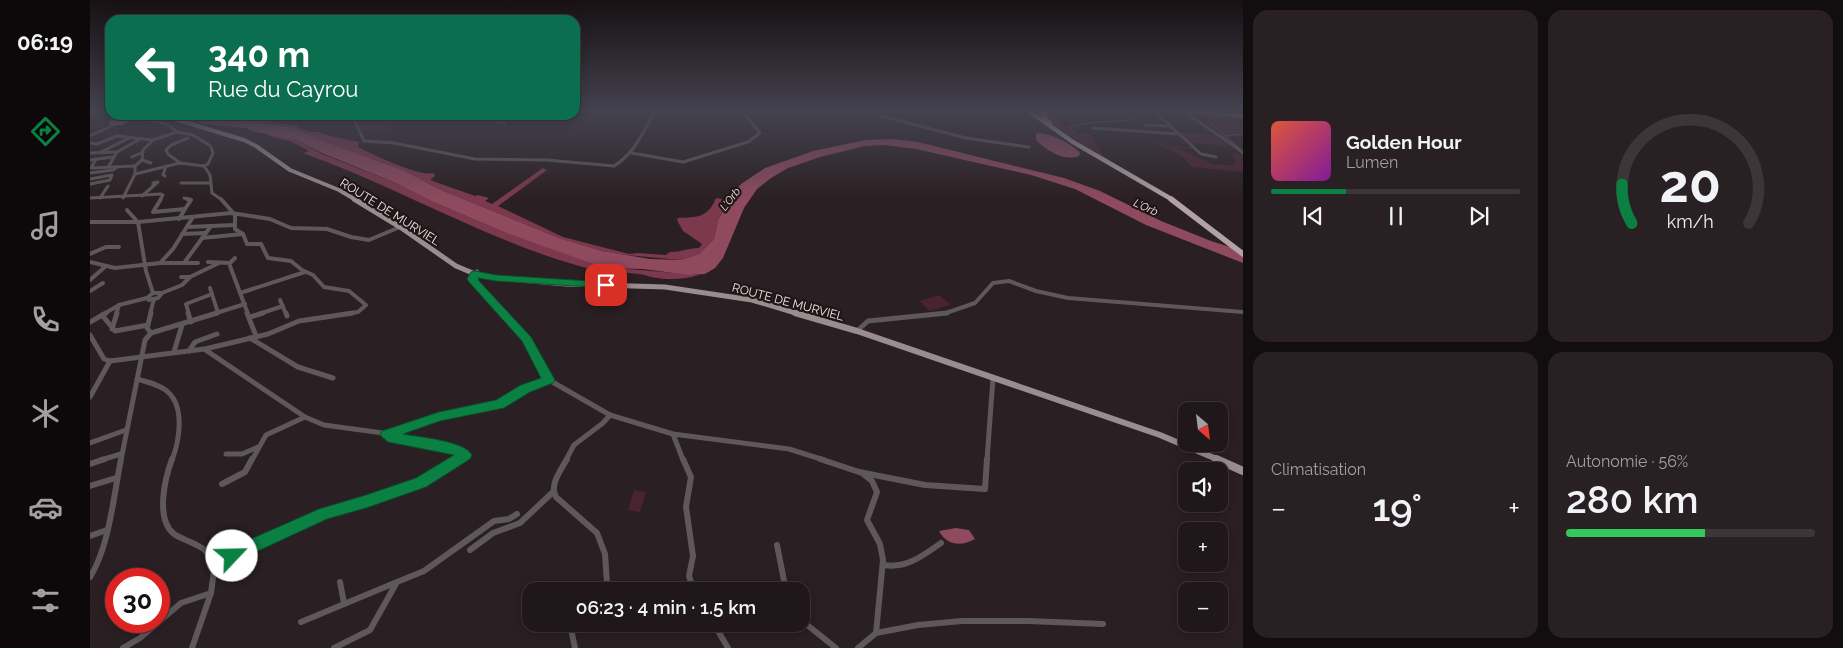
<!DOCTYPE html>
<html lang="fr">
<meta charset="utf-8">
<style>
body{margin:0;font-family:Raleway,sans-serif;background:#282023;color:#f1f3f6;height:100vh;display:flex;flex-direction:column;font-size:19px;white-space:nowrap}
*{box-sizing:border-box;margin:0}
p{font-size:16px;color:#a29fa2}
.icon{flex:none;width:28px;height:28px;fill:none;stroke:currentColor;stroke-width:2;stroke-linecap:round;stroke-linejoin:round}
.map{position:relative;flex:1;overflow:hidden}
.drawer{display:flex;flex-direction:column;gap:10px;padding:10px;background:#120d0e;width:600px}
.drawer>*{flex:none}
.banner{position:absolute;left:15px;top:15px;width:475px;height:105px;border-radius:15px;box-shadow:0 2px 12px #0003,0 0 0 1px #3d3639;background:#0b6e4f;color:#fff;overflow:hidden}
.needle{width:32px;rotate:152deg}
.controls{position:absolute;left:1088px;top:402px;display:grid;gap:10px}
.controls a{display:grid;place-items:center;width:50px;height:50px;border-radius:10px;background:#20171a;box-shadow:0 2px 12px #0003,0 0 0 1px #3d3639;font-size:25px}
.speed{position:absolute;left:15px;top:568px;display:flex;gap:10px;font-size:25px;font-weight:700;text-align:center}
.speed>*{display:grid;place-content:center;width:65px;height:65px;border-radius:50%;background:#20171a;box-shadow:0 2px 12px #0003,0 0 0 1px #3d3639;line-height:1}
.speed .limit{border:8px solid #d22;background:#fff;color:#111}
.pin{position:absolute;display:grid;place-items:center;width:42px;height:42px;color:#fff;margin:-21px;border-radius:10px;box-shadow:0 2px 8px #0006}
.me{position:absolute;width:55px;margin:-28px;rotate:66deg;stroke-linejoin:round;filter:drop-shadow(0 0 4px #0008)}
.turn{display:flex;align-items:center;gap:18px;height:105px;padding:0 20px;font-size:22px}
.turn .icon{width:65px;height:65px;stroke-width:2.5}
.turn b{display:block;font-size:35px;line-height:42px}
.big{font-size:38px;font-weight:600;line-height:1.1}
.drawer .card{flex:1;display:flex;flex-direction:column;justify-content:center;gap:8px;min-width:0;padding:0 18px;border-radius:15px;background:#282023}
.drawer .dial{align-items:center;gap:0}
.dial svg{height:130px;overflow:visible;fill:none;stroke:#3d3639;stroke-width:7;stroke-linecap:round;text-anchor:middle}
.dial text{fill:#f1f3f6;stroke:none}
.song{display:flex;align-items:center;gap:15px}
.cover{width:60px;height:60px;border-radius:8px;background:linear-gradient(135deg,hsl(10 70% 55%),hsl(290 70% 35%))}
.played{height:5px;border-radius:2px;background:linear-gradient(90deg,#0b8043 30%,#3d3639 30%)}
.keys{display:flex;justify-content:space-around;direction:ltr}
.heat{display:flex;justify-content:space-between;align-items:center;font-size:28px;direction:ltr}
.charge{height:8px;border-radius:4px;background:linear-gradient(90deg,#34c759 56%,#3d3639 0)}
.drawer .tiles{flex:1;display:grid;gap:10px;grid-template-columns:repeat(2,1fr)}
.trip{position:absolute;left:432px;top:582px;width:288px;height:50px;border-radius:15px;background:#20171a;box-shadow:0 2px 12px #0003,0 0 0 1px #3d3639;font-weight:600;line-height:50px;text-align:center}
main{display:flex;flex:1;min-height:0}
.tabs{display:flex;flex-direction:column;width:90px;justify-content:space-around;align-items:center;background:#0d090a;color:#a29fa2}
.tabs .icon{width:35px;height:35px}
.tabs .selected{color:#0b8043}
.tabs b{font-size:22px;color:#f1f3f6}
.map>svg:first-child{display:block}
.green{fill:#4a232f}
.forest{fill:#7c394e}
.water{fill:#8f4a5f}
.lines{fill:none;stroke-linecap:round;stroke-linejoin:round}
.stream{stroke:#8f4a5f;stroke-width:1}
.minor-far3{stroke:#5e5859;stroke-width:3}
.minor-far2{stroke:#5e5859;stroke-width:4}
.minor-far1{stroke:#5e5859;stroke-width:5}
.minor{stroke:#5e5859;stroke-width:6}
.major-far3{stroke:#998d90;stroke-width:4}
.major-far2{stroke:#998d90;stroke-width:5}
.major-far1{stroke:#998d90;stroke-width:6}
.major{stroke:#998d90;stroke-width:8}
.highway-far1{stroke:#b1a2a5;stroke-width:4.5}
.highway{stroke:#b1a2a5;stroke-width:5.5}
.route{fill:#0b8043;stroke:#07532c}
.labels{text-anchor:middle;stroke-width:4.5;stroke-linejoin:round;paint-order:stroke}
.far-water-label{font-size:11px;font-style:italic;fill:#f4dee3;stroke:#201618}
.street-label{font-size:12px;fill:#efe7e8;stroke:#201618}
</style>
<main>
<nav class="tabs">
<b>06:19</b>
<svg class="icon selected" aria-label="directions" viewBox="0 0 24 24"><path d="M12 3l9 9-9 9-9-9zM9 14v-3h6M13 9l2 2-2 2"/></svg>
<svg class="icon" aria-label="music" viewBox="0 0 24 24"><path d="M9 18V5l10-2v13"/><circle cx="6" cy="18" r="3"/><circle cx="16" cy="16" r="3"/></svg>
<svg class="icon" aria-label="phone" viewBox="0 0 24 24"><path d="M5 4h4l2 5-3 2q2 4 5 5l2-3 5 2v4C11 20 4 13 5 4z"/></svg>
<svg class="icon" aria-label="climate" viewBox="0 0 24 24"><path d="M12 3v18M4 7l16 10M4 17L20 7"/></svg>
<svg class="icon" aria-label="car" viewBox="0 0 24 24"><path d="M5 17H2v-5l4-1 3-4h7l3 4 3 1v5h-3M9 17h6M6 11h13"/><circle cx="7" cy="17" r="2"/><circle cx="17" cy="17" r="2"/></svg>
<svg class="icon" aria-label="filters" viewBox="0 0 24 24"><path d="M4 7h16M4 17h16"/><circle cx="9" cy="7" r="2"/><circle cx="15" cy="17" r="2"/></svg>
</nav>
<div class="map">
<svg width="1153" height="648" viewBox="0 0 1153 648">
<rect width="100%" height="100%" fill="#2a1f22"/>
<!-- green -->
<g class="green">
<path d="M953,111h9l10,15 5,1 7,6 17,1 13,23 -53,-33 -4,-4z"/>
<path d="M1124,115l12,1 17,9 -4,1 4,3v5c-19,2 -23,2 -34,-14l4,-2 -2,-2z"/>
<path d="M306,119l-5,5h3l-8,7h-23l-6,-11z"/>
<path d="M1089,132l38,3 18,11 -12,1 -2,-1h4l-35,-3z"/>
<path d="M1059,139l20,7 23,1 2,2 -17,-1 36,16 19,1 4,-4 -5,-8 12,1v18l-51,-5 -11,-12z"/>
<path d="M849,295l12,10 -21,6 -11,-10z"/>
<path d="M544,490l12,2 -6,20 -12,-2z"/>
</g>
<!-- forest -->
<g class="forest">
<path d="M118,115h17l2,2 13,-2 -6,2 36,2 -1,2 14,3 15,1 1,3 12,4h8l7,3 33,7 -1,5c16,8 61,30 76,26l1,3 -5,4 45,16 3,-1 11,3 -4,3 7,3 51,-36 4,2 -49,36 65,31 66,17 9,-1 28,2 4,-3c11,0 18,-4 29,-4l3,-4 -19,-13 -6,-11 1,-2c19,-1 30,0 38,-20l13,2 -11,20 -4,19 -15,15 -18,6 -55,-5 -24,-4 -43,-13 -118,-48 -36,-19 -90,-33 -24,-11z"/>
<path d="M181,133l26,7 25,14 74,29 35,18 75,32 99,34 94,8c-12,4 -29,5 -41,3 -6,0 -12,-3 -18,-4 -16,-2 -31,0 -46,-4 -102,-26 -193,-82 -291,-117l6,-2 -19,-10 -21,-5 -1,-2z"/>
</g>
<!-- water -->
<g class="water">
<path d="M89,115h29l83,12 24,11 90,33 36,19 118,48 43,13 48,8 31,1 18,-6 15,-15 4,-19 16,-28 7,-8 24,-16 48,-17 53,-11 26,-1 26,3 146,36 36,13 61,30 50,20 32,10v12l-97,-38 -71,-36 -44,-14 -115,-26 -33,-4 -18,1 -45,11 -32,11 -17,10 -14,11 -13,19 -21,50 -8,10 -10,6 -16,1 -46,-6 -38,-1 -99,-35 -75,-32 -35,-18 -74,-30 -25,-13 -45,-9 -6,-3 -41,-4z"/>
<path d="M948,133c11,-1 36,12 42,20l-1,3c-15,6 -33,-6 -43,-16v-6z"/>
<path d="M866,528l13,2 6,9c-14,8 -29,6 -36,-8z"/>
</g>
<g class="lines">
<!-- stream -->
<g class="stream">
<path d="M1119,115l3,2 -4,3 4,5 31,26"/>
<path d="M985,132l-6,-5 18,-4 42,-3 7,-9"/>
<path d="M1136,136l17,-2"/>
</g>
<!-- minor-far3 -->
<g class="minor-far3">
<path d="M772,111l104,27 63,9"/>
<path d="M1064,111l47,43 15,3"/>
<path d="M1098,114c18,14 38,24 55,39"/>
<path d="M0,115l7,-4"/>
<path d="M262,115l12,26 30,2 81,16 72,1 67,6c21,-13 29,-34 41,-55"/>
<path d="M391,115l17,2v5l7,1"/>
<path d="M22,119l8,-4"/>
<path d="M52,119l25,5 10,8 16,3 16,10"/>
<path d="M1056,125l25,1"/>
<path d="M1003,128l86,6"/>
<path d="M0,136l26,-12"/>
<path d="M0,143l7,1 20,-8 36,4 24,-8"/>
<path d="M11,152l28,-14"/>
<path d="M0,153l27,-1"/>
<path d="M542,153l51,9 65,-20 12,-9 -18,-22"/>
<path d="M42,157l11,-5"/>
<path d="M6,159l-5,9 44,-2"/>
<path d="M0,160l23,-3"/>
<path d="M52,160l9,3"/>
<path d="M90,163l-12,-9 -2,-4 5,-5 17,-7"/>
<path d="M19,166l8,-14 23,-13"/>
<path d="M114,166l6,9 2,18 10,7"/>
<path d="M114,166l4,-2 5,-11 -2,-6"/>
<path d="M0,173l23,-3 4,-3"/>
<path d="M45,174l45,-11 24,3"/>
<path d="M75,176l-2,-1 3,-9"/>
<path d="M0,179l22,-4 -2,5 -20,4"/>
<path d="M91,183h30"/>
<path d="M52,196l16,-14 -5,1v3"/>
<path d="M0,198l71,-4 2,1 -3,5"/>
<path d="M10,198l8,-12"/>
<path d="M33,198l12,-24v-8l7,-6 1,-10 10,-10"/>
<path d="M94,198l7,2"/>
</g>
<!-- minor-far2 -->
<g class="minor-far2">
<path d="M71,199l-8,13 32,-3 -6,10"/>
<path d="M131,199l14,16v14l8,5 4,10h14l7,14 23,3 11,9 11,5 11,12 25,4 17,14 -8,7 -13,2"/>
<path d="M95,209l6,-9 -4,-1"/>
<path d="M37,210l9,10"/>
<path d="M0,222h48l93,-9 39,6 21,9 36,1 24,8 18,3 31,-13"/>
<path d="M48,222l8,49 7,22"/>
<path d="M97,227l48,-2"/>
<path d="M92,234l23,-1"/>
<path d="M112,238l41,-4"/>
<path d="M0,254l16,-7h13"/>
<path d="M0,262l25,6 45,-5h38"/>
<path d="M118,262l22,1 5,-5"/>
<path d="M70,263l13,-14 20,-32"/>
<path d="M94,263l27,-37"/>
<path d="M140,266l18,48"/>
<path d="M387,271l-4,6 1,5 30,32"/>
<path d="M91,277h9"/>
<path d="M0,280l16,-14"/>
<path d="M120,288l8,25"/>
<path d="M0,291l13,-8"/>
<path d="M63,293h9l-4,5 -9,2 -2,-2z"/>
<path d="M72,293l20,-8 8,-8 29,-14"/>
<path d="M150,293l65,-21"/>
<path d="M190,300l6,14"/>
<path d="M14,314l15,-9 28,-7"/>
<path d="M26,314l3,-9"/>
<path d="M60,314l4,-15"/>
<path d="M99,314l-3,-10 26,-10"/>
<path d="M123,314l32,-10"/>
<path d="M169,314l24,-8"/>
<path d="M847,314l9,-1 29,-10 18,-20 16,-2 27,10 32,7 175,14"/>
</g>
<!-- minor-far1 -->
<g class="minor-far1">
<path d="M98,313l3,9"/>
<path d="M157,313l9,23"/>
<path d="M196,313l1,3"/>
<path d="M413,313l24,26 22,41 61,35 63,19 116,15 35,11"/>
<path d="M12,315l13,16 33,-6"/>
<path d="M160,317l13,-4"/>
<path d="M0,322l16,-9"/>
<path d="M22,329l5,-16"/>
<path d="M767,331l11,-10 79,-8"/>
<path d="M61,333l66,-20"/>
<path d="M0,335l14,24 6,2"/>
<path d="M160,338l48,29 35,11"/>
<path d="M115,349l63,-15 31,-13 54,-8"/>
<path d="M99,351l6,-9 22,-8"/>
<path d="M84,352l8,-27"/>
<path d="M20,361l94,-12 101,68 19,8 59,8 10,5 65,12 7,5 -9,5"/>
<path d="M47,379c10,3 25,6 32,14 16,16 10,49 3,67"/>
<path d="M0,397l20,-36"/>
<path d="M583,434l10,26"/>
<path d="M297,435l52,-18 60,-13 26,-15 24,-9"/>
<path d="M0,443l36,-13"/>
<path d="M136,454h16l16,-7"/>
<path d="M11,460l20,-6"/>
<path d="M31,460l24,-120 6,-7 -4,-5 4,-15"/>
<path d="M162,460l14,-25 39,-18"/>
<path d="M476,460l8,-15 29,-22 7,-8"/>
<path d="M897,460l6,-82"/>
</g>
<!-- minor -->
<g class="minor">
<path d="M82,459c-7,19 -17,60 2,75 9,6 19,8 28,14 5,3 9,10 13,15l-4,30 -19,55"/>
<path d="M477,459c-6,11 -18,26 -11,38l41,36 8,21 2,29 -18,8"/>
<path d="M593,459l8,18 -5,30 7,49 -4,20 5,15"/>
<path d="M730,459l39,13 66,13 60,4 2,-30"/>
<path d="M0,464l15,-5"/>
<path d="M132,484l23,-12 7,-13"/>
<path d="M0,486l26,-8"/>
<path d="M0,536l17,-6"/>
<path d="M687,545l9,46"/>
<path d="M380,550l23,-17 27,-10 33,-31"/>
<path d="M125,563l109,-49 42,-12 55,-20 37,-23"/>
<path d="M794,565c22,4 40,-10 57,-22"/>
<path d="M0,577c19,-29 24,-83 31,-118"/>
<path d="M250,582l4,21"/>
<path d="M711,620l35,28"/>
<path d="M211,622l96,-40"/>
<path d="M480,624l5,24"/>
<path d="M624,624l14,24"/>
<path d="M786,633l42,-8 44,-4h66l75,3"/>
<path d="M33,648l17,-10 41,-35 30,-10"/>
<path d="M244,648l36,-18 27,-48 27,-11 70,-50 15,-2 8,-5"/>
<path d="M768,648l18,-15 7,-73 -3,-16 -13,-24 10,-28 -5,-11 -10,-8"/>
</g>
<!-- major-far3 -->
<g class="major-far3">
<path d="M1077,111l23,2"/>
<path d="M1098,111l55,5"/>
<path d="M34,115l7,3 -10,5h-10l15,-6"/>
<path d="M41,118l37,-1 76,23 12,6 34,24 49,20 17,10"/>
</g>
<!-- major-far2 -->
<path class="major-far2" d="M264,199l46,28 56,39 19,8 21,4 70,6 99,3 87,13 47,14"/>
<!-- major-far1 -->
<path class="major-far1" d="M705,313l62,18 303,104 59,25"/>
<!-- major -->
<path class="major" d="M1126,459l27,12"/>
<!-- highway-far1 -->
<g class="highway-far1">
<path d="M939,111l44,31 100,58"/>
<path d="M953,111l3,9 4,3"/>
</g>
<!-- highway -->
<path class="highway" d="M1081,199l72,55"/>
</g>
<!-- sky -->
<linearGradient id="sky" x2="0" y2="1"><stop stop-color="#171113"/><stop offset="0.55" stop-color="#44424f"/><stop offset="1" stop-color="#44424f" stop-opacity="0"/></linearGradient>
<rect width="1153" height="202" fill="url(#sky)"/>
<!-- route -->
<path class="route" d="M385,271l21,4 110,7 5,3 -5,3 -110,-7 -18,-3 1,3 52,56 24,43 -2,3 -23,9 -26,16 -64,13 -37,13c16,3 62,7 69,21l-2,4 -44,28 -60,21 -39,11 -95,44 -6,-2 -3,-5 3,-6 93,-41 47,-14 50,-17 38,-23 -66,-13 -8,-7 2,-4 57,-19 57,-12 25,-15 20,-7 -19,-37 -53,-59 -2,-3 4,-7z"/>
<g class="labels">
<!-- far-water labels -->
<g class="far-water-label">
<text transform="translate(640 199) rotate(-52)" y="4">L'Orb</text>
<text transform="translate(1056 207) rotate(24)" y="4">L'Orb</text>
</g>
<!-- street labels -->
<g class="street-label">
<text transform="translate(300 212) rotate(32)" y="4">ROUTE DE MURVIEL</text>
<text transform="translate(698 302) rotate(15)" y="4">ROUTE DE MURVIEL</text>
</g>
</g>
</svg>
<div class="controls">
<a><svg class="needle" viewBox="-14 -14 28 28"><path d="M0-13l5 13h-10z" fill="#e53935"/><path d="M0 13l5-13h-10z" fill="#a29fa2"/></svg></a>
<a><svg class="icon" aria-label="sound" viewBox="0 0 24 24"><path d="M4 9h4l5-4v14l-5-4H4zM17 9q2 3 0 6"/></svg></a>
<a>+</a>
<a>−</a>
</div>
<div class="speed"><div class="limit">30</div></div>
<div class="pin" style="left:516px;top:285px;background:#d93025"><svg class="icon" aria-label="arrive" viewBox="0 0 24 24"><path d="M6 21V4h12l-3 4 3 4H6"/></svg></div>
<svg class="me" style="left:142px;top:556px" viewBox="-20 -20 40 40"><circle r="19" fill="#fff"/><path d="M0-13L10 11 0 6-10 11z" fill="#0b8043"/></svg>
<div class="trip">06:23 · 4 min · 1.5 km</div>
<div class="banner">
<div class="turn"><svg class="icon" aria-label="left" viewBox="0 0 24 24"><path d="M17 20v-9H6M10 6l-5 5 5 5"/></svg><div><b>340 m</b>Rue du Cayrou</div></div>
</div>
</div>
<section class="drawer">
<div class="tiles">
<div class="card">
<div class="song"><i class="cover"></i><div><b>Golden Hour</b><p>Lumen</p></div></div>
<div class="played"></div>
<div class="keys"><svg class="icon" aria-label="previous" viewBox="0 0 24 24"><path d="M18 5L8 12l10 7zM5 5v14"/></svg><svg class="icon" aria-label="pause" viewBox="0 0 24 24"><path d="M8 5v14M16 5v14"/></svg><svg class="icon" aria-label="next" viewBox="0 0 24 24"><path d="M6 5l10 7-10 7zM19 5v14"/></svg></div>
</div>
<div class="card dial"><svg viewBox="0 0 100 80">
<path d="M14 69A42 42 0 1 1 86 69"/>
<path d="M14 69A42 42 0 0 1 8 45" stroke="#0b8043"/>
<text x="50" y="56" font-size="32" font-weight="700">20</text>
<text x="50" y="72" font-size="11">km/h</text>
</svg></div>
<div class="card"><p>Climatisation</p>
<div class="heat"><a>−</a><b class="big">19°</b><a>+</a></div>
</div>
<div class="card"><p>Autonomie · 56%</p><b class="big">280 km</b><div class="charge"></div></div>
</div>
</section>
</main>
